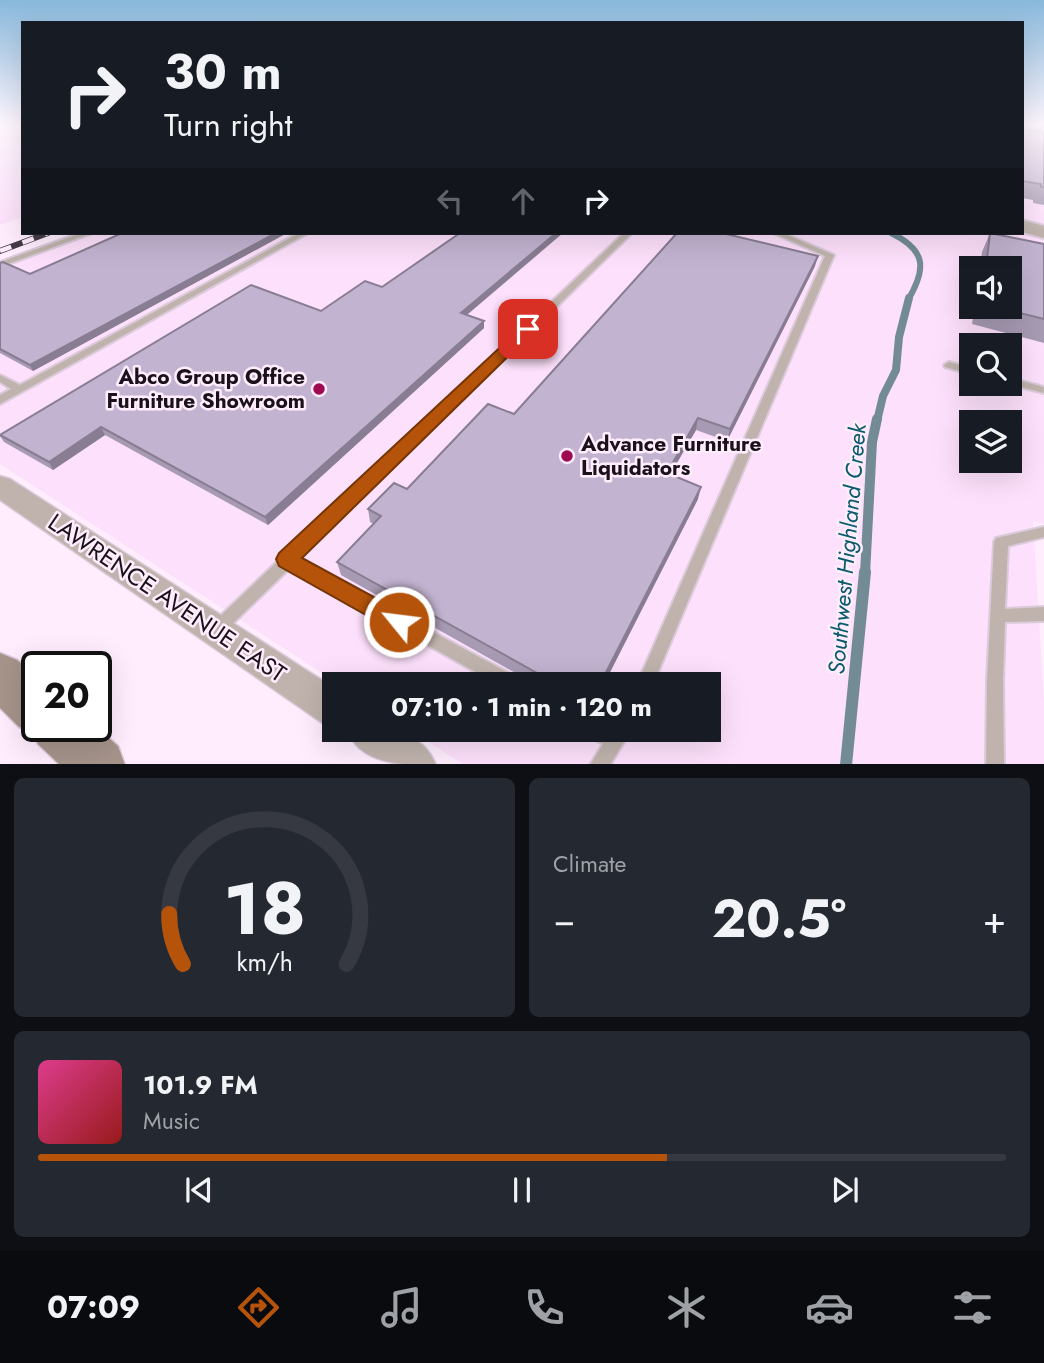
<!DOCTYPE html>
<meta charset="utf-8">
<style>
body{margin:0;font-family:Jost,sans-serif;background:#242831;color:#f1f3f6;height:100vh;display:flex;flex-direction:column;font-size:26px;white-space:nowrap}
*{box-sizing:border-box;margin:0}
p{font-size:23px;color:#9ea1a6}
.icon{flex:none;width:38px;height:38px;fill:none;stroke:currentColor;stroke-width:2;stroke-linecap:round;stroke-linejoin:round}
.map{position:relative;height:764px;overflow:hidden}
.side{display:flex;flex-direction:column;gap:14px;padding:14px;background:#0d0f14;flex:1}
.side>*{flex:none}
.top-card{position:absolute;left:21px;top:21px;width:1003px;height:214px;border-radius:0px;box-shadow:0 7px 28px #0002;background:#171b24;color:#f1f3f6;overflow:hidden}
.fabs{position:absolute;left:959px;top:256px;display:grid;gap:14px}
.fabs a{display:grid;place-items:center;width:63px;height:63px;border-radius:0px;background:#171b24;box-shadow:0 7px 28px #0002;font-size:35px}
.speed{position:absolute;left:21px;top:651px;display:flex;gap:14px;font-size:35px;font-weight:700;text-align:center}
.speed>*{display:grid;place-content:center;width:91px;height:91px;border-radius:50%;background:#171b24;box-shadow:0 7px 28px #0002;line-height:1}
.speed .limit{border:4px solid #111;border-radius:10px;background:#fff;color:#111}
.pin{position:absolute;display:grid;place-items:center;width:60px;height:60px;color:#fff;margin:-30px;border-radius:14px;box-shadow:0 4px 10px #0006}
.me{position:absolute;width:77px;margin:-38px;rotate:299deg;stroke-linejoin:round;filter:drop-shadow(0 0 5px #0008)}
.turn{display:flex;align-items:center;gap:24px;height:147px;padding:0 28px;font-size:32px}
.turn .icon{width:91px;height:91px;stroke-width:2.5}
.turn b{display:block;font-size:49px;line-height:60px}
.lanes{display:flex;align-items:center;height:66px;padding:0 28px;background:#0003;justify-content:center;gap:35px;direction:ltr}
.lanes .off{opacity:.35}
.big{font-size:52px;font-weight:700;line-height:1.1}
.side .tile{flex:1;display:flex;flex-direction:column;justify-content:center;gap:10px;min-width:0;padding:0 24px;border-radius:10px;background:#242831}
.side .dial{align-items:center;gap:0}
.dial svg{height:182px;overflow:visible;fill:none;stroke:#363941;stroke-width:7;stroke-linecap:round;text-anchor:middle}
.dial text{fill:#f1f3f6;stroke:none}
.song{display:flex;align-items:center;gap:21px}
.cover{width:84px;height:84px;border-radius:10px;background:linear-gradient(135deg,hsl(330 70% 55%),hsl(0 70% 35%))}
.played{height:7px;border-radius:4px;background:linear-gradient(90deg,#b45309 65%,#363941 65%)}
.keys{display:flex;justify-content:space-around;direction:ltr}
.heat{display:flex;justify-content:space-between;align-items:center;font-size:38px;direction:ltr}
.side .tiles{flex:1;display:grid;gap:14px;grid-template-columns:1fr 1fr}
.tile:last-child{grid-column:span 2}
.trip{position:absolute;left:322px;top:672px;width:399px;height:70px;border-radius:0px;background:#171b24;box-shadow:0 7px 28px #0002;font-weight:700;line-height:70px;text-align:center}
.tabs{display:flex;height:112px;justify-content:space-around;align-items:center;background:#090b0e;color:#9ea1a6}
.tabs .icon{width:49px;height:49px}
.tabs .selected{color:#b45309}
.tabs b{font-size:32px;color:#f1f3f6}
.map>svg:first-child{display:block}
.built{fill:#fde0fb;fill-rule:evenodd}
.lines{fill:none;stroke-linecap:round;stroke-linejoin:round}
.stream-far3{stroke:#738b94;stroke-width:6}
.stream-far2{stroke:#738b94;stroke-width:8}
.stream-far1{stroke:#738b94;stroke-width:10}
.stream{stroke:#738b94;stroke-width:12}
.service-casing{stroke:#dacada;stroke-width:4}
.minor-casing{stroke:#dacada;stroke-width:3}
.tertiary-casing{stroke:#dacada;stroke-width:4}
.secondary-casing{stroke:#dacada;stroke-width:3}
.service{fill:#c0b3ad;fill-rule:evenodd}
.minor{fill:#c0b3ad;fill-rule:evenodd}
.tertiary{fill:#c0b3ad;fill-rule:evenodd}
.secondary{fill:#a6948b;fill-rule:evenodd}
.rail-casing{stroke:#453b45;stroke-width:6}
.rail{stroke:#ffedfe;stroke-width:4.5;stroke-dasharray:12;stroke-linecap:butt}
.wall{fill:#a79ab3}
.shaded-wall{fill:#887d92}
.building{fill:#c2b3d0;stroke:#887d92;stroke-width:2}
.route{fill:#b45309;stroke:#753606;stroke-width:2}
.poi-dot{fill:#9f0951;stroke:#ffedfe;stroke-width:2.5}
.labels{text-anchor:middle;stroke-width:5;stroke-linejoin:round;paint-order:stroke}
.poi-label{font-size:21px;font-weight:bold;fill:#1a121a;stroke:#ffedfe;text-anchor:end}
.water-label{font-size:23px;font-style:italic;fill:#095a6a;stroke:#ffedfe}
.near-street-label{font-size:24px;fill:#1a121a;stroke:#ffedfe}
</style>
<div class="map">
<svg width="1044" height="765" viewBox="0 0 1044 765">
<rect width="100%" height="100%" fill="#ffedfe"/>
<!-- built -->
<g class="built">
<path d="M0,125h23v92l-23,8z"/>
<path d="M1022,125h22v399l-11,-3 11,182v61h-581l-54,-34h300v-46h-370l-339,-220v-199l79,-32h943zM971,268h39v38h-39zM971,345h39v38h-39zM971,422h39v38h-39z"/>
</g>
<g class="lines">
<!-- stream-far3 -->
<path class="stream-far3" d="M891,233c35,17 36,35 17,67"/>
<!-- stream-far2 -->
<path class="stream-far2" d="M877,421l6,-25 13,-26 3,-33 10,-39"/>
<!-- stream-far1 -->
<path class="stream-far1" d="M865,574l7,-132 5,-23"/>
<!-- stream -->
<path class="stream" d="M846,765l19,-193"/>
<!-- service casing -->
<g class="service-casing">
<g id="service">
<path d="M81,233h11l-92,34v-5z"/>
<path d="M299,233h9l-308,171v-9l11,-6 -11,-7v-7l20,10z"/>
<path d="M624,233h8l-333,326 219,119 2,6h-23l-207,-116 -68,66 -5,2 -5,-2 -3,-5 3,-5 68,-65 2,-4 4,-1z"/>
<path d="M773,233h10l51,22 -181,429h-16l188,-428z"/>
<path d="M949,362l22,6v6l-26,-7 -1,-2z"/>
<path d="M1010,378l34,9v6l-38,-10h4z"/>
<path d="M1044,527v10l-36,9 -3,63 39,-2v14l-39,1 -2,59 1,84h-18l1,-84 7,-139 2,-4 5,-1z"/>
<path d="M586,730h45l-21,35h-20l13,-21 -15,-8z"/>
</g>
</g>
<!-- minor casing -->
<g class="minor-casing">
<g id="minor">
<path d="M0,476l10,3 324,209v39l-13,-5 -321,-222z"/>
<path d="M347,730c35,0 73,-4 89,35 -34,0 -75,0 -89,-35z"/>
</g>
</g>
<!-- tertiary casing -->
<g class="tertiary-casing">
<path id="tertiary" d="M1022,220l22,6v12l-22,-6z"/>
</g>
<!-- secondary casing -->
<g class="secondary-casing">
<path id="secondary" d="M0,653l17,7 20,16v50h58l23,20 7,19h-65l-22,-21 -5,-12 -14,-5 -19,-19z"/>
</g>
<!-- service -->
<use href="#service" class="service"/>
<!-- minor -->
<use href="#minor" class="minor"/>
<!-- tertiary -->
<use href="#tertiary" class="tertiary"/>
<!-- secondary -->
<use href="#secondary" class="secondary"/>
<!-- rail casing -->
<g class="rail-casing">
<path id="rail" d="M0,251l48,-18"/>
</g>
<!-- rail -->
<use href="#rail" class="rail"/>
</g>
<!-- wall -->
<g class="wall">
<path d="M1022,125h22v80l-11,-2v-3l-11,-2z"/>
<path d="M122,233h165l-254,138 -33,-18v-90l30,11z"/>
<path d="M990,233l54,11v99l-72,-19 3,-18h35v-38h-30l2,-16z"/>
<path d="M815,266l-88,175 -31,-11 -26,45 28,24 -94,185h-69l-194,-109 -4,-13 37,-38 -4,-2 -2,-13 39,-20 107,-75z"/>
<path d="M321,311l146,4 17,13 -216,197 -163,-90 -52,35 -49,-28 -4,-6z"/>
</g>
<!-- shaded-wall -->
<g class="shaded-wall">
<path d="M276,233h11l-254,138 -3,-6z"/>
<path d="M556,233h7l-102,87v-7z"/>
<path d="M818,256l-3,10 -88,175 3,-12z"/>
<path d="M484,321v7l-216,197 -3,-8z"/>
<path d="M698,418l-2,12 -32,55 3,-12z"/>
<path d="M101,427l4,8 -52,35 -4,-8z"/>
<path d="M701,487l-3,12 -94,185h-4z"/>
</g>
<!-- building -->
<g class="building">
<path d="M1022,125h5l1,5 16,2v55h-3v-3l-19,-3z"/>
<path d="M122,233h154l-246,132 -30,-16v-86l3,-1 27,12z"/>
<path d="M460,233h96l-95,80 23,8 -219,196 -164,-90 -52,35 -49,-27 251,-150 70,26 44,-30 17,6z"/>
<path d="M677,233h45l96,23 -88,173 -32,-11 -31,55 34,14 -101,197h-43l-220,-122 44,-46 -13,-7 26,-26 13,6 81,-85 26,10z"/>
<path d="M990,233l54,11v75l-52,-13h18v-38h-24z"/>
</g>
<!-- sky -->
<linearGradient id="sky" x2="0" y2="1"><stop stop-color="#88b8dc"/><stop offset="0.54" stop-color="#fff7ff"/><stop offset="1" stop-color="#fff7ff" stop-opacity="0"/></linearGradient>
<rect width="1044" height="232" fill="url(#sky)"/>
<!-- route -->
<path class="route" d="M528,325l5,1v6l-231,226 105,57 4,7 -4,7 -8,3 -8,-3 -112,-63 -3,-7 3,-6 244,-227z"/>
<!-- markers -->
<g class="poi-dot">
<circle cx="319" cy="389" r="7"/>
<circle cx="567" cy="456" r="7"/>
</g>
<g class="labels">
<!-- poi labels -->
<g class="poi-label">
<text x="305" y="384">Abco Group Office<tspan x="305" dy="24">Furniture Showroom</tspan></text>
<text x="581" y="451" text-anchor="start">Advance Furniture<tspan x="581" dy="24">Liquidators</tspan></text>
</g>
<!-- water labels -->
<g class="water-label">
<text transform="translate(847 549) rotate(-85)" y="8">Southwest Highland Creek</text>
</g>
<!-- near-street labels -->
<g class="near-street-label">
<text transform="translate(167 598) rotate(34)" y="8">LAWRENCE AVENUE EAST</text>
</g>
</g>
</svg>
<div class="fabs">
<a><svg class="icon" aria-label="sound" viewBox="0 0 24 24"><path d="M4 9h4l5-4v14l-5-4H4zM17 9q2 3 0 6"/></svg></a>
<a><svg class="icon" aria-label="search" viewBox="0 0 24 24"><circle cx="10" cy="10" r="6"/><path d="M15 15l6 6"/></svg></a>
<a><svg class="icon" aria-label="layers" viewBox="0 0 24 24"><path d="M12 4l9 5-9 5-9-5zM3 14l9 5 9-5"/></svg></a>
</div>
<div class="speed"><div class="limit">20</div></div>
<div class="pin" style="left:528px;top:329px;background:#d93025"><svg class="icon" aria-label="arrive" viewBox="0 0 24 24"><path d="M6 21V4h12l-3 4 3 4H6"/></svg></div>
<svg class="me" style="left:399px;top:622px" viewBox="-20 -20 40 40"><circle r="17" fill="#b45309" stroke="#fff" stroke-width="3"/><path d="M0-11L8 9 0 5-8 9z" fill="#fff"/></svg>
<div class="trip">07:10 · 1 min · 120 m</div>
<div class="top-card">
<div class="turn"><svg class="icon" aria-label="right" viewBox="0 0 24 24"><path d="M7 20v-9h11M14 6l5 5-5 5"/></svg><div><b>30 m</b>Turn right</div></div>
<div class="lanes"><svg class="icon off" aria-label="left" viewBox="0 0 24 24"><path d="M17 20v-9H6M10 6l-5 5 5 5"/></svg><svg class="icon off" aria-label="ahead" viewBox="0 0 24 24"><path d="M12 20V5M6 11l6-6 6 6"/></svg><svg class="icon" aria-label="right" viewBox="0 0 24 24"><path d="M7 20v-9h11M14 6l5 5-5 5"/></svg></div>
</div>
</div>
<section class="side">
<div class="tiles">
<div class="tile dial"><svg viewBox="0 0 100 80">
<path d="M14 69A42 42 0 1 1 86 69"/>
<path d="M14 69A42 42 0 0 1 8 47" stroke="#b45309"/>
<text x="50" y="56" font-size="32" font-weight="700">18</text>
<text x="50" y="72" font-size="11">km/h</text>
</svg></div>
<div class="tile"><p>Climate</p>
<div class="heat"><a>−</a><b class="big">20.5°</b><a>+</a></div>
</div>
<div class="tile">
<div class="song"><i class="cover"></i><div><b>101.9 FM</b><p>Music</p></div></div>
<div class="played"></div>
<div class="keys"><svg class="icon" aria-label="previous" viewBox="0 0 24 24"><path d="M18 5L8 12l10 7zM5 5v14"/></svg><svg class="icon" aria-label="pause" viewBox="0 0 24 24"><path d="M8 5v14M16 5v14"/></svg><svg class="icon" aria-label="next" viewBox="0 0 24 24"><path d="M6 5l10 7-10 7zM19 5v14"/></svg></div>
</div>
</div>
</section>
<nav class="tabs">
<b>07:09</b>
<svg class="icon selected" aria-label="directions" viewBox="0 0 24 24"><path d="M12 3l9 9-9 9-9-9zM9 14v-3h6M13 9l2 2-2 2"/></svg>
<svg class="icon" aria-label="music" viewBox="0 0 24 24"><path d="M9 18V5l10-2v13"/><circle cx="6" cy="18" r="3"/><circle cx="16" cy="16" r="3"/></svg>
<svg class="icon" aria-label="phone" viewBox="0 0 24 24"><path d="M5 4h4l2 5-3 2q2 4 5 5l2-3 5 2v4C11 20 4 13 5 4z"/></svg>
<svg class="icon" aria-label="climate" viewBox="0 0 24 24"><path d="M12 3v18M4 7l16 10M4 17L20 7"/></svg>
<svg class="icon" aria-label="car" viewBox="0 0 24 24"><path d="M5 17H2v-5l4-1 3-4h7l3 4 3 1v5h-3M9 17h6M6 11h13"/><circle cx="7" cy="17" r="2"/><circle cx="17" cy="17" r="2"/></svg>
<svg class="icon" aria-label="filters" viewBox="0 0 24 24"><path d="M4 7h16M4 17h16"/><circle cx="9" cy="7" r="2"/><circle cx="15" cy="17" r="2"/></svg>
</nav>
